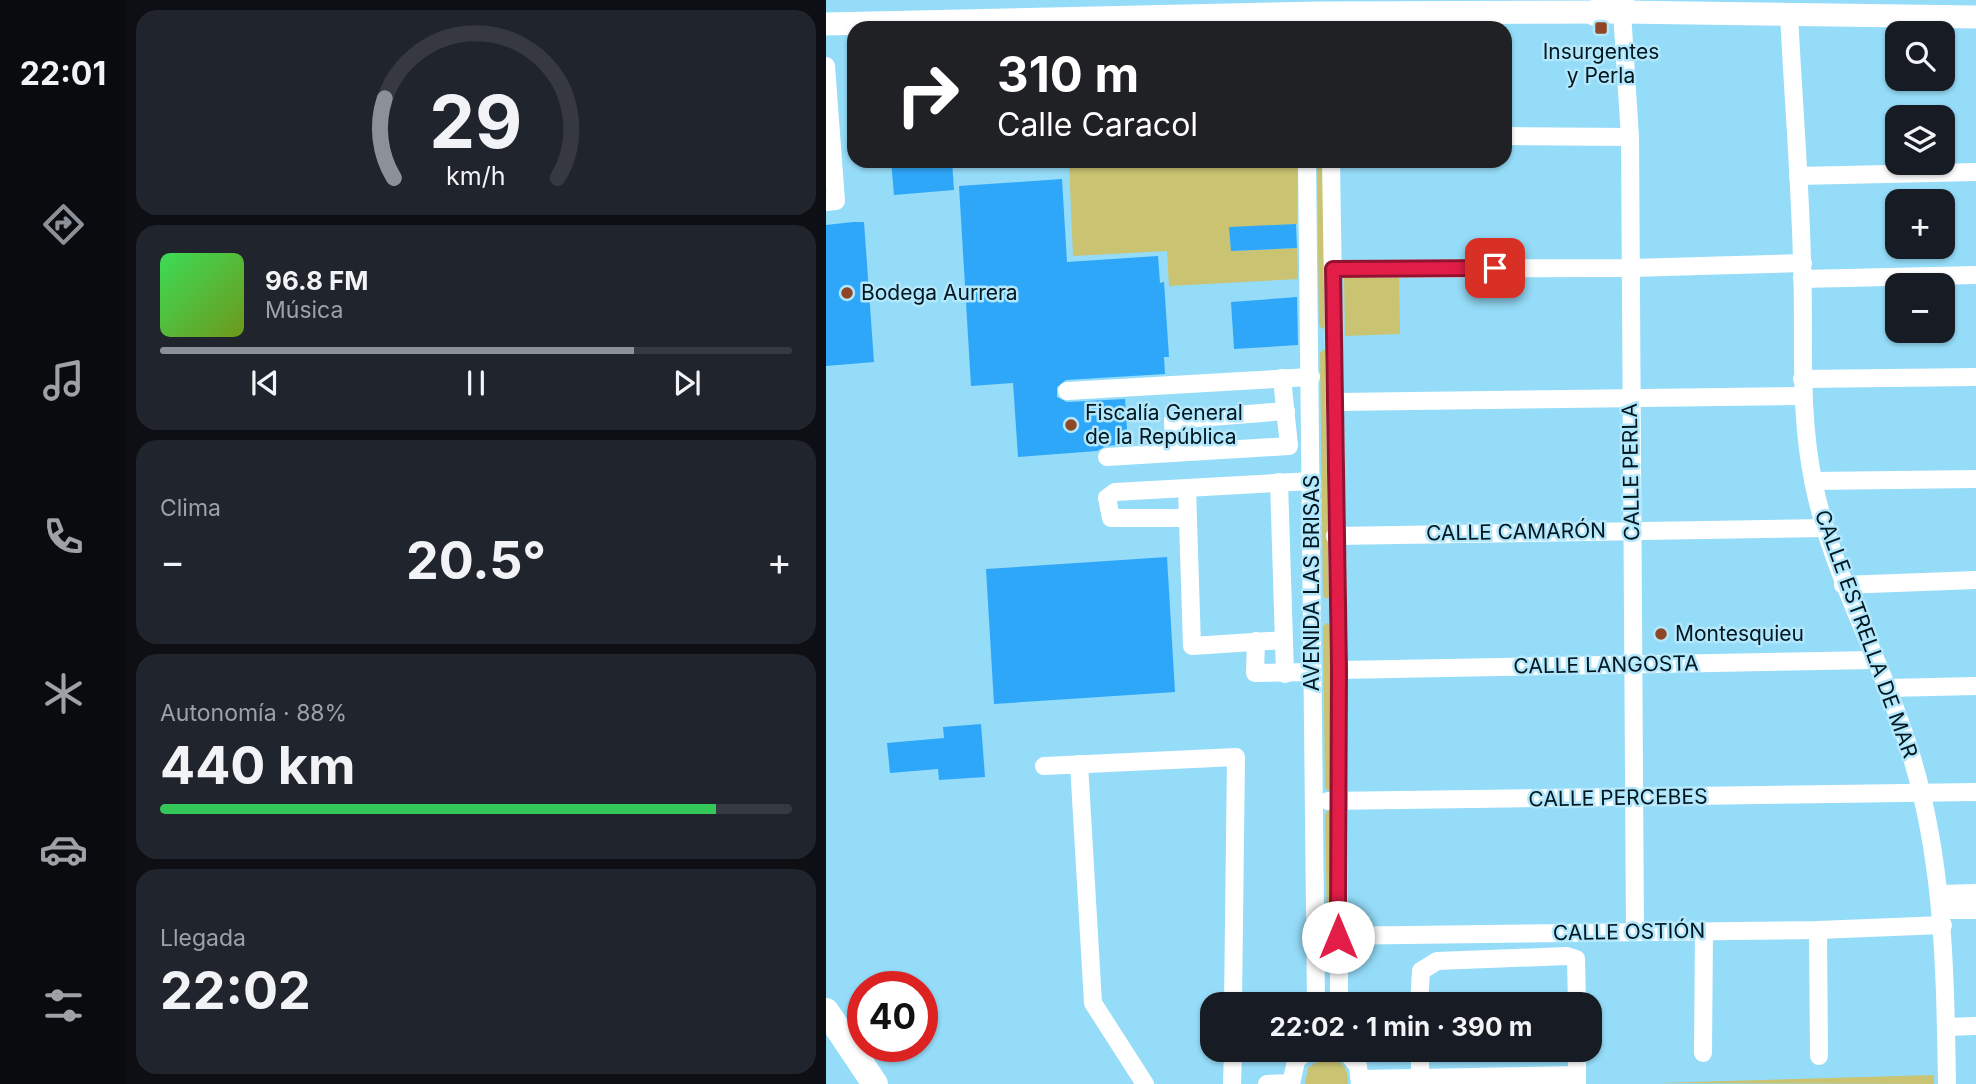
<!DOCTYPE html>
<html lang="es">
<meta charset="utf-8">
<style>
body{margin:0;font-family:Inter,sans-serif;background:#20242c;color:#f1f3f6;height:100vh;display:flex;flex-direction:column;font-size:26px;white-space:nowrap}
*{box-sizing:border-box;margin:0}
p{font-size:23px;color:#9ea1a6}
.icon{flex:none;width:38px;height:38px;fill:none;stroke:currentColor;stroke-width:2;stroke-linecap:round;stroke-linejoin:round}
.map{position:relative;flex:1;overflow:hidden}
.panel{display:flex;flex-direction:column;gap:10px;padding:10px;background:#0d0f14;width:700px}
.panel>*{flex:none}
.hud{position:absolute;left:21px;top:21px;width:665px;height:147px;border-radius:21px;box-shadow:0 2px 5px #0004;background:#202124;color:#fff;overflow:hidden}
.tools{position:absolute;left:1059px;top:21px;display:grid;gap:14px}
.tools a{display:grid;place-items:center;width:70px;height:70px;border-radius:14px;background:#171b24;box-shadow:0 2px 5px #0004;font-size:35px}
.speed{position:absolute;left:21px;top:971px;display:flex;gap:14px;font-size:35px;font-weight:700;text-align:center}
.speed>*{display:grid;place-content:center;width:91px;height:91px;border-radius:50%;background:#171b24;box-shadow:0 2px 5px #0004;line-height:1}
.speed .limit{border:10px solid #d22;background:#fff;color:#111}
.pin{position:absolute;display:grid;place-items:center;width:60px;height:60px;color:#fff;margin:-30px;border-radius:14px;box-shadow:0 4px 10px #0006}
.me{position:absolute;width:77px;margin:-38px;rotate:0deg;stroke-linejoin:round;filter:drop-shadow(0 0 5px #0008)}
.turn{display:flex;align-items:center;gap:24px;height:147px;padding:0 35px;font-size:32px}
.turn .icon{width:91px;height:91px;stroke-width:2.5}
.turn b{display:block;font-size:49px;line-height:60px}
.big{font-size:52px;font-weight:700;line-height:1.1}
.panel .tile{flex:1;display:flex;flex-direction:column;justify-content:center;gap:10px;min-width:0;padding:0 24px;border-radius:21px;background:#20242c}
.panel .dial{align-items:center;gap:0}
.dial svg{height:182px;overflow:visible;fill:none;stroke:#363941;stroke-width:7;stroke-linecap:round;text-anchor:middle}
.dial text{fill:#f1f3f6;stroke:none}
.song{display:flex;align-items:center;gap:21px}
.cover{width:84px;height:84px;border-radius:10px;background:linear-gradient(135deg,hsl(130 70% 55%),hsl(80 70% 35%))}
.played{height:7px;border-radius:4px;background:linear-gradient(90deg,#8c9099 75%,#363941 75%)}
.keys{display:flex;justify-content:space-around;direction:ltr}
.heat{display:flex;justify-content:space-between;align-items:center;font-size:38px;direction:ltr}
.charge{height:10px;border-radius:5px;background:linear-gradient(90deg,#34c759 88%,#363941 0)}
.trip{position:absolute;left:374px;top:992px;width:402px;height:70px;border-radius:21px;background:#171b24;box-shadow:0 2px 5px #0004;font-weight:700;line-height:70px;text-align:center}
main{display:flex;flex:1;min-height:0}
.dock{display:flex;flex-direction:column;width:126px;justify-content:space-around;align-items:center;background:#090b0e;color:#9ea1a6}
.dock .icon{width:49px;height:49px}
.dock .selected{color:#8c9099}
.dock b{font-size:32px;color:#f1f3f6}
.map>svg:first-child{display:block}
.green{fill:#c9c372}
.building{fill:#2fa7f9}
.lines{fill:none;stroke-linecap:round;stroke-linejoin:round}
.minor{stroke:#fff;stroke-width:18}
.major{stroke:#fff;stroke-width:23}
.highway{stroke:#fff;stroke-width:26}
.route-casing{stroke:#92132f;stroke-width:18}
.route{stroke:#e11d48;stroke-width:12}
.poi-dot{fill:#8f4725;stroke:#b2e7fc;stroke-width:2.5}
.labels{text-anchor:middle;stroke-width:5;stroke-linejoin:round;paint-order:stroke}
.poi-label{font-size:21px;fill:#001720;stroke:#b2e7fc;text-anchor:start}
.street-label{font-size:21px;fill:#001720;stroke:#b2e7fc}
</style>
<main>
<nav class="dock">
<b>22:01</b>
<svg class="icon selected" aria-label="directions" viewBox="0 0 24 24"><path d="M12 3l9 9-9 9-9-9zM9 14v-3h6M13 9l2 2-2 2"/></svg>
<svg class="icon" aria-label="music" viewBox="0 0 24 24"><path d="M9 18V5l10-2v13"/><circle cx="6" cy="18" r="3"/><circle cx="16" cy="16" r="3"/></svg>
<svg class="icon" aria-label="phone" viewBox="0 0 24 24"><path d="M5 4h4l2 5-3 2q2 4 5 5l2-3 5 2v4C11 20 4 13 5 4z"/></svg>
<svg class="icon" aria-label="climate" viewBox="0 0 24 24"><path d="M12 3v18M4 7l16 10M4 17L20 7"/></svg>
<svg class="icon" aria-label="car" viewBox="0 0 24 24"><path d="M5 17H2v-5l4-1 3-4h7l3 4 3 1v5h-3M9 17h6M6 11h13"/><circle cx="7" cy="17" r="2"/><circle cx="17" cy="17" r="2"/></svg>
<svg class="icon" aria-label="filters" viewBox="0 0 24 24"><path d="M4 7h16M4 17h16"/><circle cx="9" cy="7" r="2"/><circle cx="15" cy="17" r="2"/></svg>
</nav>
<section class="panel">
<div class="tile dial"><svg viewBox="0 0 100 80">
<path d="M14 69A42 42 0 1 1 86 69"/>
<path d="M14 69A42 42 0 0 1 10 34" stroke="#8c9099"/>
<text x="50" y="56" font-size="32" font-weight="700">29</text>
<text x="50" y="72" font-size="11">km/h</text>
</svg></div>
<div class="tile">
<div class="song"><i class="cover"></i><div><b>96.8 FM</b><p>Música</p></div></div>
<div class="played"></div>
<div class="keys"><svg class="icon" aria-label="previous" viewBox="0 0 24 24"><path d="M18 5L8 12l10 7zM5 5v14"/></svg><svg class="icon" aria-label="pause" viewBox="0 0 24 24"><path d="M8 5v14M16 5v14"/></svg><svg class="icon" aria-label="next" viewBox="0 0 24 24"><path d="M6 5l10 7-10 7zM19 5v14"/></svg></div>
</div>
<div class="tile"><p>Clima</p>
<div class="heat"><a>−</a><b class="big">20.5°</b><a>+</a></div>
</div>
<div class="tile"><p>Autonomía · 88%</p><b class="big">440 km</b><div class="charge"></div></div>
<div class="tile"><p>Llegada</p><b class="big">22:02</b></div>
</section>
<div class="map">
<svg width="1150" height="1084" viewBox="0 0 1150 1084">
<rect width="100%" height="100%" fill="#95dcf8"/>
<!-- green -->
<g class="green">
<path d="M596,18l1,10h-53v-7z"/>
<path d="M464,22h57l-1,6h-56z"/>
<path d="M243,161h229l-1,63 -67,4 1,23 66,-3 1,31 -129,7 -2,-35 -94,5z"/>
<path d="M491,161h8l1,165 -4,3 -3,-4z"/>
<path d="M573,277l1,57 -55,2 -1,-58z"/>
<path d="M498,349l3,5 3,242 -4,3 -3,-4 -3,-242z"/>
<path d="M501,623l4,4 1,160 -4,4 -3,-4 -2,-161z"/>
<path d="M503,810l3,5 2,105 -4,3 -3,-4 -2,-105z"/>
<path d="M496,1058c17,-1 27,8 26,26h-43l3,-16z"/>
<path d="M1108,1075v9l-277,-1z"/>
</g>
<!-- building -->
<g class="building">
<path d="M65,161h61l2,29 -60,5z"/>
<path d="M236,179l5,83 91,-6 2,27 4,-1 5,75h-5l1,17 -99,6 -9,7v10l10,5 58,-3 3,45 -22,2 -9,5 -79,6 -5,-74 -42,3 -12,-200z"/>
<path d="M27,222h11l10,140 -48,4v-141z"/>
<path d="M470,224l1,24 -66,3 -2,-24z"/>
<path d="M471,297l1,48 -64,4 -3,-47z"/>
<path d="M341,557l8,135 -181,12 -8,-135z"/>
<path d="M155,724l4,53 -46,3 -1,-11 -48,4 -3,-30 57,-5 -1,-11z"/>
</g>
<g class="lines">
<!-- minor -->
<g class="minor">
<path d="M796,12l8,125 5,795"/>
<path d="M963,14c4,82 11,164 13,247 3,75 -4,149 12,224 19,91 65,170 93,257 37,112 38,225 40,342"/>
<path d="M0,66l10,135 -10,1"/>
<path d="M679,136l125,1"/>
<path d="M481,161l9,843"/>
<path d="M505,161l8,509v334"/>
<path d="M972,176l178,-4"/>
<path d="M507,269l297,-1 173,-5"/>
<path d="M976,279l174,-4"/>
<path d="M976,379l174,-2"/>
<path d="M241,391l244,-14"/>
<path d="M510,402l467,-6"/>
<path d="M348,453l-1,-33 113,-9"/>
<path d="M281,457l182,-11 -7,-68"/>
<path d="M987,481l163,-2"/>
<path d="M453,482l6,192"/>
<path d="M361,488l5,158 92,-6"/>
<path d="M360,518h-75l-4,-20 8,-6 197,-11"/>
<path d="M509,536l489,-8"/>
<path d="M1017,585l133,-5"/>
<path d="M430,641l-1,32 58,-1"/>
<path d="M513,670l535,-10"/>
<path d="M1062,688l88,-2"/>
<path d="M253,764l14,239 52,81"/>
<path d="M218,766l192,-9 -3,247"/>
<path d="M502,801l648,-9"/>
<path d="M1115,894l35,-1"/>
<path d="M1116,910h34"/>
<path d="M992,930l1,126"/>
<path d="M500,936l492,-6 125,-5"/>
<path d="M593,1004l2,-33 16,-10 130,-5 9,3 1,45"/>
<path d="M1120,1027l30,-1"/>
<path d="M519,1050l13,16 2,18"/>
<path d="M594,1050v34"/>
<path d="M877,1053l1,-122"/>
<path d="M534,1079l217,-4"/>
<path d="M406,1084l1,-34"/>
<path d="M441,1084l24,-1"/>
<path d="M465,1084l5,-23 11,-11"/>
<path d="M751,1084v-34"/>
</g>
<!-- major -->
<path class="major" d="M0,24l494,-11 302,-1 354,5"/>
<!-- highway -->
<g class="highway">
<path d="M769,13l26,-13"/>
<path d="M0,1011l49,73"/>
</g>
</g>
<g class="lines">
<!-- route casing -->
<g class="route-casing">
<path id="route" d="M512,937l1,-267 -6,-401 162,-1"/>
</g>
<!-- route -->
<use href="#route" class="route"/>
</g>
<!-- markers -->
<g class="poi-dot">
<rect x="768" y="21" width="14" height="14" rx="3.5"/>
<circle cx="21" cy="293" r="7"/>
<circle cx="245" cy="425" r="7"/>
<circle cx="835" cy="634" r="7"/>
</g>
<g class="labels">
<!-- poi labels -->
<g class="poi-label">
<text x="775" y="59" text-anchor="middle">Insurgentes<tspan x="775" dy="24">y Perla</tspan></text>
<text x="35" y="300">Bodega Aurrera</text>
<text x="259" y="420">Fiscalía General<tspan x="259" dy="24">de la República</tspan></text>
<text x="849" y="641">Montesquieu</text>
</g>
<!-- street labels -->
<g class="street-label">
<text transform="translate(805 472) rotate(-91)" y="7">CALLE PERLA</text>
<text transform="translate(690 532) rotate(-1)" y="7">CALLE CAMARÓN</text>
<text transform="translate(486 583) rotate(-90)" y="7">AVENIDA LAS BRISAS</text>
<text transform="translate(1040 634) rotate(70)" y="7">CALLE ESTRELLA DE MAR</text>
<text transform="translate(780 665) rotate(-1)" y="7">CALLE LANGOSTA</text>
<text transform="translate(792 798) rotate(-1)" y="7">CALLE PERCEBES</text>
<text transform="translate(803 932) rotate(-1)" y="7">CALLE OSTIÓN</text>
</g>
</g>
</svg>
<div class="tools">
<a><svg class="icon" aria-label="search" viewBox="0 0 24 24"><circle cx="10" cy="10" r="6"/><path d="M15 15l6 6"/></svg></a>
<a><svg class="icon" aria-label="layers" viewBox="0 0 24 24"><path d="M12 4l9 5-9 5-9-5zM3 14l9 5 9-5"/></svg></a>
<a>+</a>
<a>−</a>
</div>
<div class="speed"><div class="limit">40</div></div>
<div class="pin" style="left:669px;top:268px;background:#d93025"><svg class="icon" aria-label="arrive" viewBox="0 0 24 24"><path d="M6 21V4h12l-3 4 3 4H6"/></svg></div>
<svg class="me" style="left:512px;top:937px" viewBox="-20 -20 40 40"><circle r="19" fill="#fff"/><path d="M0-13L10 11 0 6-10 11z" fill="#e11d48"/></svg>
<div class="trip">22:02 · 1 min · 390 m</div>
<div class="hud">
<div class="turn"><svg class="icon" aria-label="right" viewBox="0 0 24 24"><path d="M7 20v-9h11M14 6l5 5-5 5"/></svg><div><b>310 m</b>Calle Caracol</div></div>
</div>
</div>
</main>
